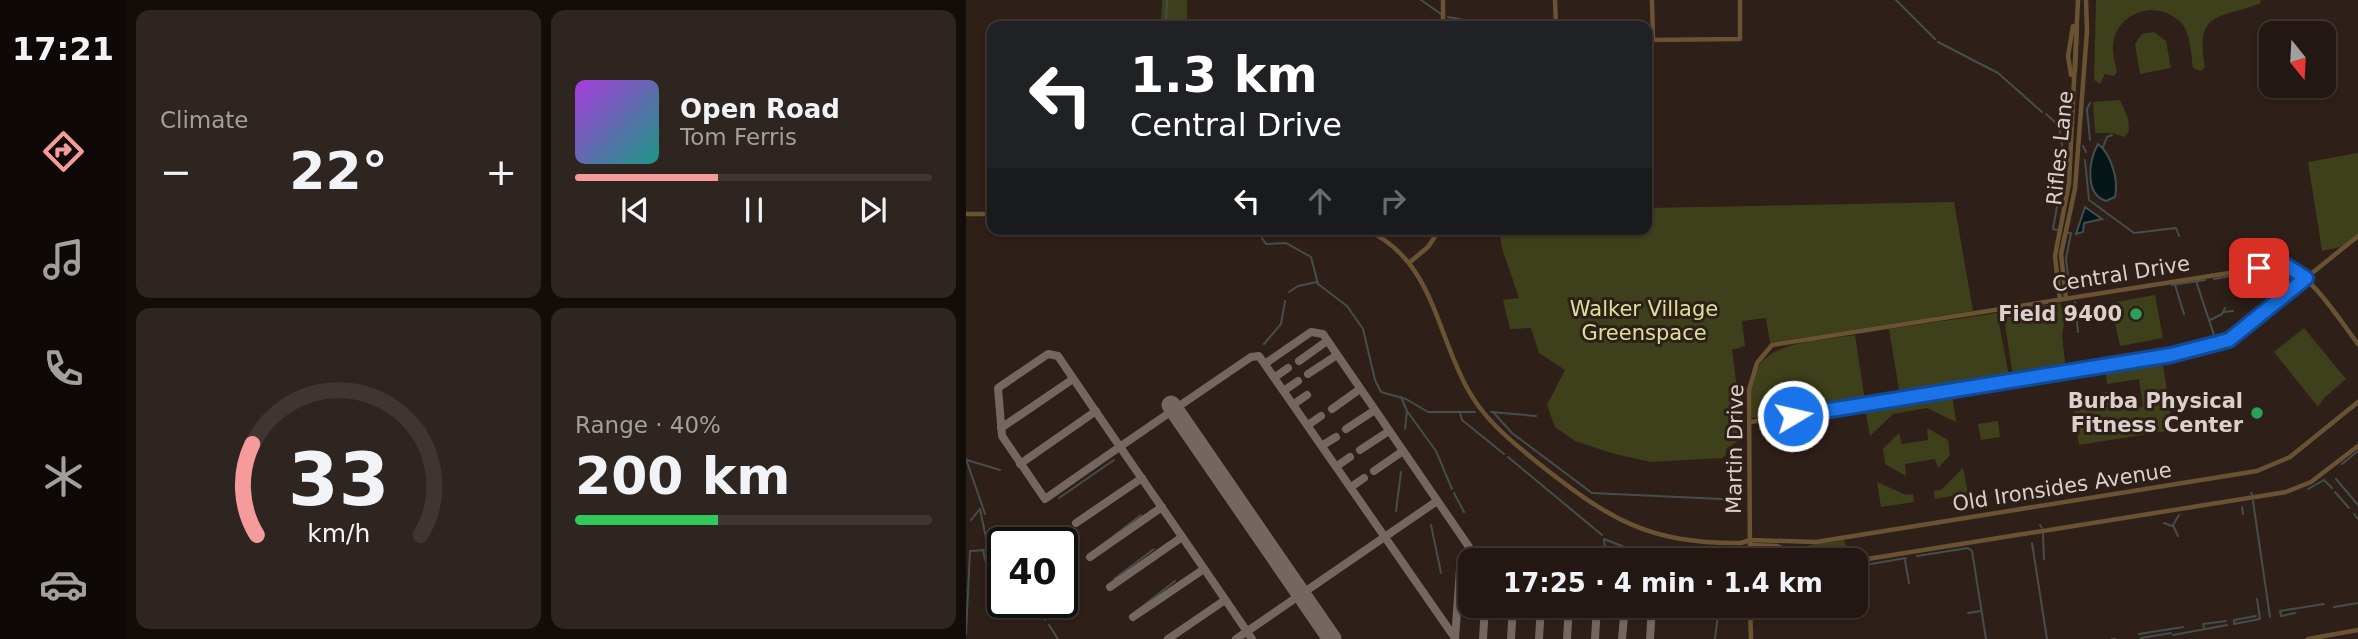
<!DOCTYPE html>
<meta charset="utf-8">
<style>
body{margin:0;font-family:"DejaVu Sans",sans-serif;background:#2e2420;color:#f1f3f6;height:100vh;display:flex;flex-direction:column;font-size:26px;white-space:nowrap}
*{box-sizing:border-box;margin:0}
p{font-size:23px;color:#a29f9f}
.icon{flex:none;width:38px;height:38px;fill:none;stroke:currentColor;stroke-width:2;stroke-linecap:round;stroke-linejoin:round}
.map{position:relative;flex:1;overflow:hidden}
.panel{display:flex;flex-direction:column;gap:10px;padding:10px;background:#130d0a;width:840px}
.panel>*{flex:none}
.hud{position:absolute;left:21px;top:21px;width:665px;height:214px;border-radius:14px;box-shadow:0 2px 5px #0004,0 0 0 2px #3f3632;background:#202124;color:#fff;overflow:hidden}
.needle{width:46px;rotate:162deg}
.tools{position:absolute;left:1293px;top:21px;display:grid;gap:14px}
.tools a{display:grid;place-items:center;width:77px;height:77px;border-radius:14px;background:#221712;box-shadow:0 2px 5px #0004,0 0 0 2px #3f3632;font-size:35px}
.speed{position:absolute;left:21px;top:527px;display:flex;gap:14px;font-size:35px;font-weight:700;text-align:center}
.speed>*{display:grid;place-content:center;width:91px;height:91px;border-radius:50%;background:#221712;box-shadow:0 2px 5px #0004,0 0 0 2px #3f3632;line-height:1}
.speed .limit{border:4px solid #111;border-radius:10px;background:#fff;color:#111}
.pin{position:absolute;display:grid;place-items:center;width:60px;height:60px;color:#fff;margin:-30px;border-radius:14px;box-shadow:0 4px 10px #0006}
.me{position:absolute;width:77px;margin:-38px;rotate:81deg;stroke-linejoin:round;filter:drop-shadow(0 0 5px #0008)}
.turn{display:flex;align-items:center;gap:24px;height:147px;padding:0 28px;font-size:32px}
.turn .icon{width:91px;height:91px;stroke-width:2.5}
.turn b{display:block;font-size:49px;line-height:60px}
.lanes{display:flex;align-items:center;height:66px;padding:0 28px;background:#0003;justify-content:center;gap:35px;direction:ltr}
.lanes .off{opacity:.35}
.big{font-size:52px;font-weight:700;line-height:1.1}
.panel .tile{flex:1;display:flex;flex-direction:column;justify-content:center;gap:10px;min-width:0;padding:0 24px;border-radius:14px;background:#2e2420}
.panel .dial{align-items:center;gap:0}
.dial svg{height:182px;overflow:visible;fill:none;stroke:#3f3632;stroke-width:7;stroke-linecap:round;text-anchor:middle}
.dial text{fill:#f1f3f6;stroke:none}
.song{display:flex;align-items:center;gap:21px}
.cover{width:84px;height:84px;border-radius:10px;background:linear-gradient(135deg,hsl(280 70% 55%),hsl(170 70% 35%))}
.played{height:7px;border-radius:4px;background:linear-gradient(90deg,#f59b9c 40%,#3f3632 40%)}
.keys{display:flex;justify-content:space-around;direction:ltr}
.heat{display:flex;justify-content:space-between;align-items:center;font-size:38px;direction:ltr}
.charge{height:10px;border-radius:5px;background:linear-gradient(90deg,#34c759 40%,#3f3632 0)}
.panel .tiles{flex:1;display:grid;gap:10px;grid-template-columns:repeat(2,1fr)}
.trip{position:absolute;left:492px;top:548px;width:410px;height:70px;border-radius:14px;background:#221712;box-shadow:0 2px 5px #0004,0 0 0 2px #3f3632;font-weight:700;line-height:70px;text-align:center}
main{display:flex;flex:1;min-height:0}
.tabs{display:flex;flex-direction:column;width:126px;justify-content:space-around;align-items:center;background:#0e0907;color:#a29f9f}
.tabs .icon{width:49px;height:49px}
.tabs .active{color:#f59b9c}
.tabs b{font-size:32px;color:#f1f3f6}
.map>svg:first-child{display:block}
.green{fill:#3e401b}
.water{fill:#041617;stroke:#444e4d;stroke-width:2}
.lines{fill:none;stroke-linecap:round;stroke-linejoin:round}
.stream{stroke:#444e4d;stroke-width:2}
.taxiway{stroke:#746660;stroke-width:8}
.runway{stroke:#746660;stroke-width:19}
.tertiary{stroke:#6a5333;stroke-width:4.5}
.route-casing{stroke:#114b97;stroke-width:18}
.route{stroke:#1a73e8;stroke-width:12}
.leisure-dot{fill:#2e9e5b;stroke:#2e1f18;stroke-width:2.5}
.labels{text-anchor:middle;stroke-width:6;stroke-linejoin:round;paint-order:stroke}
.street-label{font-size:21px;fill:#dbd0cb;stroke:#2e1f18}
.park-label{font-size:21px;fill:#dbe197;stroke:#2e1f18}
.poi-label{font-size:21px;font-weight:bold;fill:#dbd0cb;stroke:#2e1f18;text-anchor:end}
</style>
<main>
<nav class="tabs">
<b>17:21</b>
<svg class="icon active" aria-label="directions" viewBox="0 0 24 24"><path d="M12 3l9 9-9 9-9-9zM9 14v-3h6M13 9l2 2-2 2"/></svg>
<svg class="icon" aria-label="music" viewBox="0 0 24 24"><path d="M9 18V5l10-2v13"/><circle cx="6" cy="18" r="3"/><circle cx="16" cy="16" r="3"/></svg>
<svg class="icon" aria-label="phone" viewBox="0 0 24 24"><path d="M5 4h4l2 5-3 2q2 4 5 5l2-3 5 2v4C11 20 4 13 5 4z"/></svg>
<svg class="icon" aria-label="climate" viewBox="0 0 24 24"><path d="M12 3v18M4 7l16 10M4 17L20 7"/></svg>
<svg class="icon" aria-label="car" viewBox="0 0 24 24"><path d="M5 17H2v-5l4-1 3-4h7l3 4 3 1v5h-3M9 17h6M6 11h13"/><circle cx="7" cy="17" r="2"/><circle cx="17" cy="17" r="2"/></svg>
</nav>
<section class="panel">
<div class="tiles">
<div class="tile"><p>Climate</p>
<div class="heat"><a>−</a><b class="big">22°</b><a>+</a></div>
</div>
<div class="tile">
<div class="song"><i class="cover"></i><div><b>Open Road</b><p>Tom Ferris</p></div></div>
<div class="played"></div>
<div class="keys"><svg class="icon" aria-label="previous" viewBox="0 0 24 24"><path d="M18 5L8 12l10 7zM5 5v14"/></svg><svg class="icon" aria-label="pause" viewBox="0 0 24 24"><path d="M8 5v14M16 5v14"/></svg><svg class="icon" aria-label="next" viewBox="0 0 24 24"><path d="M6 5l10 7-10 7zM19 5v14"/></svg></div>
</div>
<div class="tile dial"><svg viewBox="0 0 100 80">
<path d="M14 69A42 42 0 1 1 86 69"/>
<path d="M14 69A42 42 0 0 1 12 29" stroke="#f59b9c"/>
<text x="50" y="56" font-size="32" font-weight="700">33</text>
<text x="50" y="72" font-size="11">km/h</text>
</svg></div>
<div class="tile"><p>Range · 40%</p><b class="big">200 km</b><div class="charge"></div></div>
</div>
</section>
<div class="map">
<svg width="1392" height="639" viewBox="0 0 1392 639">
<rect width="100%" height="100%" fill="#2e1f18"/>
<!-- green -->
<g class="green">
<path d="M196,0h25v26h-26z"/>
<path d="M1130,0h164l1,3c-42,17 -66,6 -56,64l-4,4 -8,-3c-2,-13 -2,-32 -10,-43 -20,-25 -61,-17 -69,14 -3,11 1,23 3,33l-3,4 -9,-2 -5,10 -6,-4z"/>
<path d="M1188,32l12,9 5,27 -31,6 -5,-30 7,-10z"/>
<path d="M1154,100l8,18 1,13 -5,6 -11,-4h-18l-2,-31z"/>
<path d="M1392,153v80l-17,14 -19,4 -14,-89z"/>
<path d="M988,202l19,109 -203,32 -4,-25 -24,3 3,25 -13,4 5,39 4,5v45l-15,10v6l-4,3 -71,4 -36,-8 -40,-13 -20,-14 -8,-22 18,-35 -26,-17 -8,-25 -21,1 -7,-29 16,-2 -17,-50 -3,-19h148v-21z"/>
<path d="M1189,295l8,43 -43,8 -9,-43z"/>
<path d="M1094,303l5,13 -3,20 4,33 -53,7 -10,-64z"/>
<path d="M1031,313l12,63 -2,3 -107,17 -11,-67z"/>
<path d="M1338,328l42,51 -22,19 -6,9 -44,-55z"/>
<path d="M889,335l10,66 -113,17c-12,-78 45,-74 103,-83z"/>
<path d="M1196,359l11,71 -94,15 -7,-47 35,-6 5,18 31,-3 -4,-28 -32,5 -2,-16z"/>
<path d="M986,394l4,28 -29,-14 -34,6 -23,22 -5,-28z"/>
<path d="M1032,421l2,16 -19,3 -3,-16z"/>
<path d="M961,428l21,12 2,15 -12,13 -3,-9 -30,5 1,12 -21,-12 -2,-15 16,-16 3,11 26,-4z"/>
<path d="M997,468l5,25 -33,6 -1,-8 7,-1z"/>
<path d="M911,482l29,13 7,-1 1,8 -33,5z"/>
<path d="M878,540l5,15c-13,14 -44,2 -57,-7z"/>
</g>
<!-- water -->
<g class="water">
<path d="M1132,144c13,10 21,36 17,53l-9,4c-22,-7 -17,-41 -8,-57z"/>
<path d="M1119,207l17,12 -18,4 -1,9 -7,2z"/>
</g>
<g class="lines">
<!-- stream -->
<g class="stream">
<path d="M455,0l20,14"/>
<path d="M930,0l39,39"/>
<path d="M482,17l22,4"/>
<path d="M200,26l1,-26"/>
<path d="M972,42l60,31 44,39"/>
<path d="M1080,114l22,20"/>
<path d="M1093,125l3,20v32"/>
<path d="M1124,140l-3,-31 3,-6"/>
<path d="M1117,146l3,6"/>
<path d="M1137,147l4,-10 5,-2"/>
<path d="M1119,160l4,40 45,33 42,-5 3,8"/>
<path d="M681,170l6,7"/>
<path d="M1091,230l-4,-1 8,-45"/>
<path d="M1102,233h3l-5,26 3,25"/>
<path d="M296,238l4,6 20,-1 25,14 7,27 29,22 16,23 12,51 6,12 25,7 22,13h47"/>
<path d="M1248,279l23,-4"/>
<path d="M1230,281l20,60"/>
<path d="M1206,285l33,-5"/>
<path d="M1209,285l9,29"/>
<path d="M323,292l9,-6 19,-4"/>
<path d="M1109,302l3,30"/>
<path d="M1258,312l9,-1"/>
<path d="M1244,320l12,-6 3,-6"/>
<path d="M298,344l17,-20 4,-23"/>
<path d="M435,397l6,14 -2,18"/>
<path d="M441,411l29,40 16,38"/>
<path d="M494,412l2,8 42,34"/>
<path d="M525,412l45,4"/>
<path d="M527,412l19,21 80,60 151,7"/>
<path d="M542,457l94,78"/>
<path d="M0,459l19,55"/>
<path d="M1,460l33,10"/>
<path d="M1376,464l16,-13"/>
<path d="M1370,479l22,26"/>
<path d="M1342,489l16,-9 8,8"/>
<path d="M1369,492l14,16"/>
<path d="M488,493l10,19"/>
<path d="M1285,493l1,1"/>
<path d="M93,498l55,-38"/>
<path d="M1287,501l17,116"/>
<path d="M1276,507l1,7"/>
<path d="M14,509l6,29"/>
<path d="M430,511l5,-39"/>
<path d="M1388,514l4,5"/>
<path d="M5,520l8,-10"/>
<path d="M1198,523l8,3"/>
<path d="M465,525l10,48"/>
<path d="M1074,525l2,3"/>
<path d="M1077,534l1,25"/>
<path d="M1212,536l-5,-11 6,-10"/>
<path d="M1066,543l15,96"/>
<path d="M20,548l17,21"/>
<path d="M17,550l2,10"/>
<path d="M128,551l47,-36"/>
<path d="M951,556l51,-8 4,3 14,88"/>
<path d="M640,558l-2,-19 33,13 33,8"/>
<path d="M939,560l4,23"/>
<path d="M893,566l47,-8"/>
<path d="M148,579l40,-30"/>
<path d="M66,602l4,5"/>
<path d="M1368,607l24,-4"/>
<path d="M74,612l5,8"/>
<path d="M169,612l40,-31"/>
<path d="M1002,613l13,-2"/>
<path d="M1315,616l-1,-5 44,-7"/>
<path d="M1316,616l13,-3"/>
<path d="M1268,623v-3l22,-4"/>
<path d="M1268,624l26,-5 -3,-20"/>
<path d="M83,625l9,14"/>
<path d="M1238,628l-1,-4 23,-3"/>
<path d="M0,634l4,-83 17,-1"/>
<path d="M1173,634l44,-7"/>
<path d="M1207,635l54,-10"/>
<path d="M1175,638l30,-5"/>
<path d="M749,639l4,-33"/>
<path d="M1146,639h3"/>
</g>
<!-- taxiway -->
<g class="taxiway">
<path d="M333,361l28,-20"/>
<path d="M300,363l45,-31 12,2 155,226"/>
<path d="M342,374l29,-19"/>
<path d="M309,377l13,-9"/>
<path d="M319,390l13,-9"/>
<path d="M328,404l13,-9"/>
<path d="M366,409l28,-20"/>
<path d="M342,425l13,-9"/>
<path d="M35,428l72,-49"/>
<path d="M380,429l29,-19"/>
<path d="M357,445l13,-8"/>
<path d="M394,450l29,-19"/>
<path d="M54,464l76,-53"/>
<path d="M371,466l13,-9"/>
<path d="M408,471l29,-20"/>
<path d="M385,487l13,-9"/>
<path d="M110,523l66,-45"/>
<path d="M124,557l72,-50"/>
<path d="M144,587l72,-50"/>
<path d="M167,617l71,-48"/>
<path d="M202,639l57,-39"/>
<path d="M270,639l201,-138"/>
<path d="M286,639c-64,-95 -130,-188 -194,-283l-10,-2 -50,34 4,48 43,63c68,-48 137,-95 206,-142l8,-1 196,282"/>
<path d="M489,639l5,-70 10,-1"/>
<path d="M517,639l2,-33"/>
<path d="M545,639l2,-33"/>
<path d="M573,639l2,-33"/>
<path d="M601,639l2,-33"/>
<path d="M629,639l2,-33"/>
<path d="M656,639l3,-33"/>
<path d="M684,639l2,-33"/>
</g>
<!-- runway -->
<path class="runway" d="M205,405l161,234"/>
<!-- tertiary -->
<g class="tertiary">
<path d="M477,0v26"/>
<path d="M589,0l1,26"/>
<path d="M686,0l1,40"/>
<path d="M681,40l93,-1v-39"/>
<path d="M1109,72l2,-47"/>
<path d="M1105,75l-3,-19 5,-30"/>
<path d="M0,214h26"/>
<path d="M119,229l14,3 13,-3"/>
<path d="M399,229c67,30 70,99 101,157 17,33 44,54 72,77 71,56 110,81 203,80"/>
<path d="M444,262l18,-15 12,-18"/>
<path d="M1100,299l-5,-45 14,-65 12,-158 -1,-31"/>
<path d="M1094,300l-5,-44 14,-73 9,-183"/>
<path d="M784,422l421,-67 58,-15 129,-104"/>
<path d="M775,543l9,-3 66,2 441,-71 33,-14 68,-55"/>
<path d="M784,545l27,1 33,14"/>
<path d="M784,560l-1,-170 8,-27 15,-18 508,-80c28,3 60,56 78,79"/>
<path d="M889,561l431,-69 25,-10 47,-36"/>
<path d="M784,606l1,33"/>
<path d="M1342,639l50,-9"/>
</g>
</g>
<g class="lines">
<!-- route casing -->
<g class="route-casing">
<path id="route" d="M827,416l378,-61 58,-15 77,-62 -19,-12 -28,2"/>
</g>
<!-- route -->
<use href="#route" class="route"/>
</g>
<!-- markers -->
<g class="leisure-dot">
<circle cx="1170" cy="314" r="7"/>
<circle cx="1291" cy="413" r="7"/>
</g>
<g class="labels">
<!-- street labels -->
<g class="street-label">
<text transform="translate(1094 148) rotate(-84)" y="7">Rifles Lane</text>
<text transform="translate(1155 274) rotate(-9)" y="7">Central Drive</text>
<text transform="translate(769 449) rotate(-89)" y="7">Martin Drive</text>
<text transform="translate(1096 487) rotate(-9)" y="7">Old Ironsides Avenue</text>
</g>
<!-- park labels -->
<g class="park-label">
<text x="678" y="316">Walker Village<tspan x="678" dy="24">Greenspace</tspan></text>
</g>
<!-- poi labels -->
<g class="poi-label">
<text x="1156" y="321">Field 9400</text>
<text x="1277" y="408">Burba Physical<tspan x="1277" dy="24">Fitness Center</tspan></text>
</g>
</g>
</svg>
<div class="tools">
<a><svg class="needle" viewBox="-14 -14 28 28"><path d="M0-13l5 13h-10z" fill="#e53935"/><path d="M0 13l5-13h-10z" fill="#a29f9f"/></svg></a>
</div>
<div class="speed"><div class="limit">40</div></div>
<div class="pin" style="left:1293px;top:268px;background:#d93025"><svg class="icon" aria-label="arrive" viewBox="0 0 24 24"><path d="M6 21V4h12l-3 4 3 4H6"/></svg></div>
<svg class="me" style="left:827px;top:416px" viewBox="-20 -20 40 40"><circle r="17" fill="#1a73e8" stroke="#fff" stroke-width="3"/><path d="M0-11L8 9 0 5-8 9z" fill="#fff"/></svg>
<div class="trip">17:25 · 4 min · 1.4 km</div>
<div class="hud">
<div class="turn"><svg class="icon" aria-label="left" viewBox="0 0 24 24"><path d="M17 20v-9H6M10 6l-5 5 5 5"/></svg><div><b>1.3 km</b>Central Drive</div></div>
<div class="lanes"><svg class="icon" aria-label="left" viewBox="0 0 24 24"><path d="M17 20v-9H6M10 6l-5 5 5 5"/></svg><svg class="icon off" aria-label="ahead" viewBox="0 0 24 24"><path d="M12 20V5M6 11l6-6 6 6"/></svg><svg class="icon off" aria-label="right" viewBox="0 0 24 24"><path d="M7 20v-9h11M14 6l5 5-5 5"/></svg></div>
</div>
</div>
</main>
